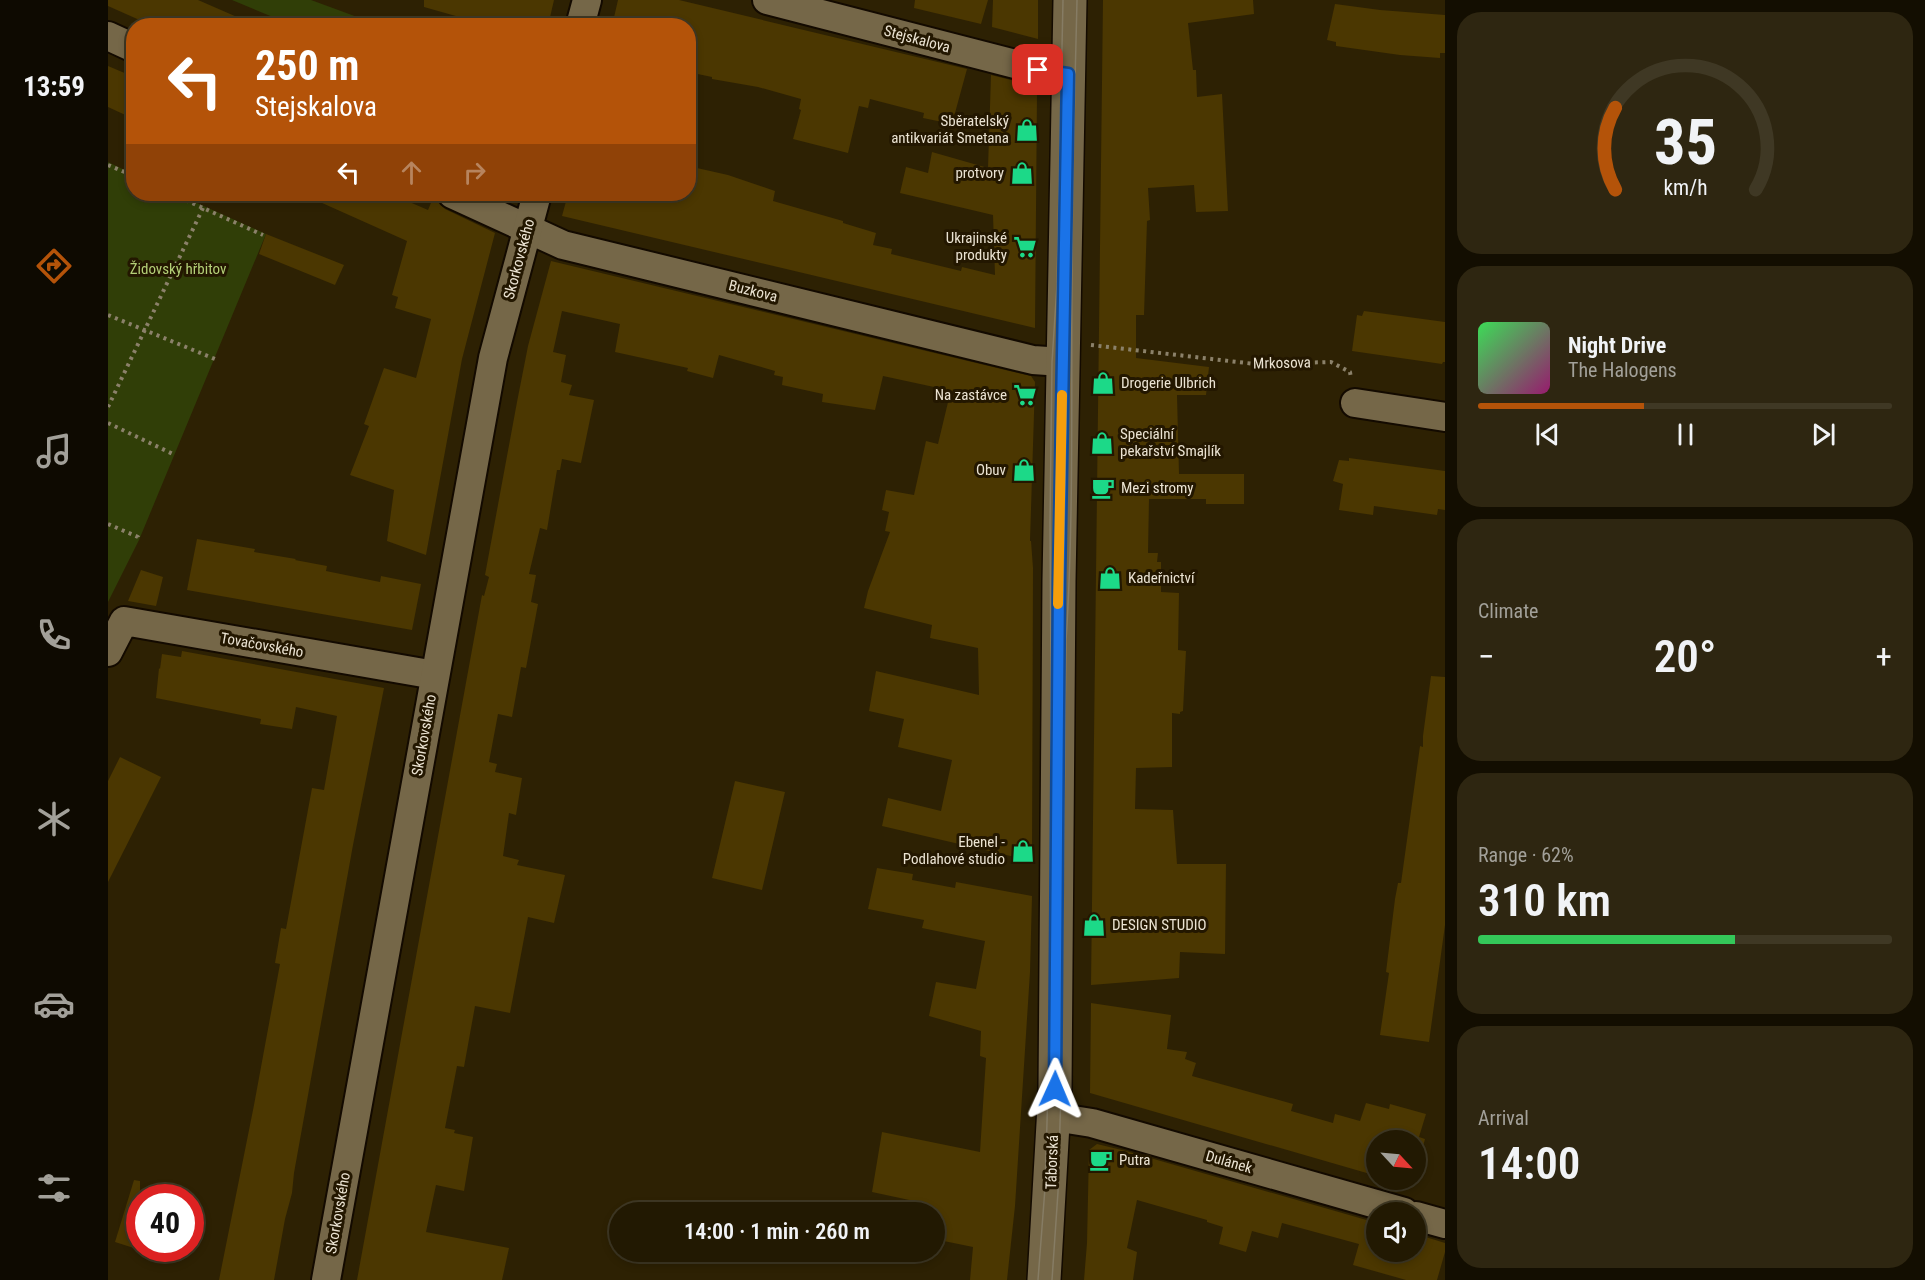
<!DOCTYPE html>
<meta charset="utf-8">
<style>
body{margin:0;font-family:"Roboto Condensed",sans-serif;background:#2e2611;color:#f1f3f6;height:100vh;display:flex;flex-direction:column;font-size:22px;white-space:nowrap}
*{box-sizing:border-box;margin:0}
p{font-size:20px;color:#a2a099}
.icon{flex:none;width:33px;height:33px;fill:none;stroke:currentColor;stroke-width:2;stroke-linecap:round;stroke-linejoin:round}
.map{position:relative;flex:1;overflow:hidden}
.details{display:flex;flex-direction:column;gap:12px;padding:12px;background:#130e01;width:480px}
.details>*{flex:none}
.guide{position:absolute;left:18px;top:18px;width:570px;height:183px;border-radius:24px;box-shadow:0 3px 9px #0003,0 0 0 2px #3f3824;background:#b45309;color:#fff;overflow:hidden}
.needle{width:39px;rotate:116deg}
.tools{position:absolute;left:1258px;top:1130px;display:grid;gap:12px}
.tools a{display:grid;place-items:center;width:60px;height:60px;border-radius:50%;background:#221902;box-shadow:0 3px 9px #0003,0 0 0 2px #3f3824;font-size:30px}
.speed{position:absolute;left:18px;top:1184px;display:flex;gap:12px;font-size:30px;font-weight:700;text-align:center}
.speed>*{display:grid;place-content:center;width:78px;height:78px;border-radius:50%;background:#221902;box-shadow:0 3px 9px #0003,0 0 0 2px #3f3824;line-height:1}
.speed .limit{border:9px solid #d22;background:#fff;color:#111}
.pin{position:absolute;display:grid;place-items:center;width:51px;height:51px;color:#fff;margin:-26px;border-radius:12px;box-shadow:0 3px 9px #0006}
.me{position:absolute;width:66px;margin:-33px;rotate:1deg;stroke-linejoin:round;filter:drop-shadow(0 0 4px #0008)}
.turn{display:flex;align-items:center;gap:21px;height:126px;padding:0 30px;font-size:27px}
.turn .icon{width:78px;height:78px;stroke-width:2.5}
.turn b{display:block;font-size:42px;line-height:51px}
.lanes{display:flex;align-items:center;height:57px;padding:0 30px;background:#0003;justify-content:center;gap:30px;direction:ltr}
.lanes .off{opacity:.35}
.big{font-size:45px;font-weight:600;line-height:1.1}
.details .card{flex:1;display:flex;flex-direction:column;justify-content:center;gap:9px;min-width:0;padding:0 21px;border-radius:24px;background:#2e2611}
.details .dial{align-items:center;gap:0}
.dial svg{height:156px;overflow:visible;fill:none;stroke:#3f3824;stroke-width:7;stroke-linecap:round;text-anchor:middle}
.dial text{fill:#f1f3f6;stroke:none}
.song{display:flex;align-items:center;gap:18px}
.cover{width:72px;height:72px;border-radius:9px;background:linear-gradient(135deg,hsl(130 70% 55%),hsl(320 70% 35%))}
.played{height:6px;border-radius:3px;background:linear-gradient(90deg,#b45309 40%,#3f3824 40%)}
.keys{display:flex;justify-content:space-around;direction:ltr}
.heat{display:flex;justify-content:space-between;align-items:center;font-size:33px;direction:ltr}
.charge{height:9px;border-radius:4px;background:linear-gradient(90deg,#34c759 62%,#3f3824 0)}
.trip{position:absolute;left:501px;top:1202px;width:336px;height:60px;border-radius:30px;background:#221902;box-shadow:0 3px 9px #0003,0 0 0 2px #3f3824;font-weight:600;line-height:60px;text-align:center}
main{display:flex;flex:1;min-height:0}
.dock{display:flex;flex-direction:column;width:108px;justify-content:space-around;align-items:center;background:#0e0a01;color:#a2a099}
.dock .icon{width:42px;height:42px}
.dock .selected{color:#b45309}
.dock b{font-size:27px;color:#f1f3f6}
.map>svg:first-child{display:block}
.green{fill:#303e07}
.building{fill:#4b3701}
.lines{fill:none;stroke-linecap:round;stroke-linejoin:round}
.street-casing{stroke:#130a00;stroke-width:32}
.secondary-casing{stroke:#130a00;stroke-width:36}
.path{stroke:#8b816a;stroke-width:4;stroke-dasharray:3 4.5;stroke-linecap:butt}
.street{stroke:#756748;stroke-width:28}
.secondary{stroke:#756748;stroke-width:33}
.tram{stroke:#867c64;stroke-width:1.5}
.route-casing{stroke:#114b97;stroke-width:15}
.route{stroke:#1a73e8;stroke-width:10}
.slow{stroke:#f59e0b;stroke-width:10}
.labels{text-anchor:middle;stroke-width:6;stroke-linejoin:round;paint-order:stroke}
.street-label{font-size:15px;fill:#ebe3d2;stroke:#231700}
.poi-label{font-size:15px;fill:#ebe3d2;stroke:#231700;text-anchor:end}
.park-label{font-size:15px;fill:#b4d077;stroke:#231700}
</style>
<main>
<nav class="dock">
<b>13:59</b>
<svg class="icon selected" aria-label="directions" viewBox="0 0 24 24"><path d="M12 3l9 9-9 9-9-9zM9 14v-3h6M13 9l2 2-2 2"/></svg>
<svg class="icon" aria-label="music" viewBox="0 0 24 24"><path d="M9 18V5l10-2v13"/><circle cx="6" cy="18" r="3"/><circle cx="16" cy="16" r="3"/></svg>
<svg class="icon" aria-label="phone" viewBox="0 0 24 24"><path d="M5 4h4l2 5-3 2q2 4 5 5l2-3 5 2v4C11 20 4 13 5 4z"/></svg>
<svg class="icon" aria-label="climate" viewBox="0 0 24 24"><path d="M12 3v18M4 7l16 10M4 17L20 7"/></svg>
<svg class="icon" aria-label="car" viewBox="0 0 24 24"><path d="M5 17H2v-5l4-1 3-4h7l3 4 3 1v5h-3M9 17h6M6 11h13"/><circle cx="7" cy="17" r="2"/><circle cx="17" cy="17" r="2"/></svg>
<svg class="icon" aria-label="filters" viewBox="0 0 24 24"><path d="M4 7h16M4 17h16"/><circle cx="9" cy="7" r="2"/><circle cx="15" cy="17" r="2"/></svg>
</nav>
<div class="map">
<svg width="1337" height="1280" viewBox="0 0 1337 1280">
<rect width="100%" height="100%" fill="#2d2103"/>
<!-- green -->
<g class="green">
<path d="M124,0h79l68,25h-87z"/>
<path d="M0,162l25,12 1,20h43l89,40 -127,306 -31,62z"/>
</g>
<!-- building -->
<g class="building">
<path d="M0,0h90l60,26h-105l-45,-20z"/>
<path d="M316,0h130l-6,26h-57l-67,-19z"/>
<path d="M510,0h61l288,69 -15,55 -29,-6 1,-5 -54,-14 -2,9 -9,-2 -11,47 -55,-14 8,-29 -2,-1 2,-10 -43,-12 -46,-8v-2l-24,-5v-11l5,-19 -5,-1v-15h-76z"/>
<path d="M807,0h73l-7,24 -67,-16z"/>
<path d="M885,0h45v39l-46,-12z"/>
<path d="M995,0h150l1,14 -66,9 5,47h3l1,27 25,-3 6,117 -32,1 -2,-27 -46,3 2,32 -3,1 -3,94h-8v43l73,9 -3,28h-29l2,79h65v30h-38v-5h-57l-1,54h10l-1,9h4v30l18,1 -1,57 8,1 -3,60 -3,1v2l-8,-1v54l-36,1 -1,41 38,1 4,54h49l-1,90 -45,-2 -1,26 -88,7z"/>
<path d="M1227,4l45,6 65,5v38h-5v5l-40,-3 -64,-9v-4l-9,-2z"/>
<path d="M0,66l26,11v42l-26,-12z"/>
<path d="M883,75l40,10 6,8 -2,235 -473,-112 6,-22h40l26,6 1,-6h53v-28l40,9 47,16 -2,10 70,20v2l33,10 -3,12 19,4 -1,5 70,17 1,-4 33,8 -2,-60 -93,-22 6,-26 22,6 4,-21 56,16z"/>
<path d="M194,194h89l37,16 5,-12 4,2 8,9 50,24 -33,126 -36,196 -39,-14 7,-51 -44,-15 19,-49 -5,-2 20,-56 32,10 7,-27 8,-32 -36,-11 3,-11 -6,-2 15,-54z"/>
<path d="M158,234l78,31 -9,20 -76,-31z"/>
<path d="M443,261l480,115 4,6 -5,159h1l2,27 -1,293 -150,-35 6,-28 53,13 11,-51 -54,-13 6,-28 -35,-8 7,-40 103,24 -1,-47 -48,-10 2,-13 -68,-17 4,-17 22,-59 -5,-1 4,-19 -7,-2 4,-20 28,5 12,-54 12,3 11,-46 -16,-4 1,-7 -51,-11 -8,34 -53,-8 1,-8 -41,-9 1,-8 -9,-2 1,-4 -56,-16 -6,23 -26,-7 1,-3 -73,-16 5,-28 -58,-13 -9,41 13,3 -5,27 11,3 -3,10 25,5 -13,63 -19,-4 -2,11h-3l-10,60 -7,-2 -11,46 7,1 -5,27 7,2 -12,64 -5,-1 -9,50 -14,-3 -9,48 8,2 -2,8 27,6 -6,37 -7,-2 -6,43 16,4 -2,5 48,10 -11,48 -26,-6 -18,96 -35,-7 -11,61 -7,-1 -12,62 10,2 -1,3 19,4 -9,54 -28,-6 -10,47 83,16 -7,32h-145l125,-685 2,1 5,-19 -4,-2 32,-173 11,-56z"/>
<path d="M1256,311l81,11v40h-2l-1,2 -90,-13 5,-36 5,1z"/>
<path d="M1241,458l96,13v39l-7,-1 -1,6 -63,-9 -1,9 -34,-5 4,-26 -10,-3 6,-21 10,1z"/>
<path d="M89,539l58,10 -1,3 42,7 -1,1 32,6 -1,5 54,11 1,-6 40,8 -9,46 -225,-40z"/>
<path d="M33,570l22,7 -7,29 -28,-5z"/>
<path d="M74,651l202,37 -31,157 -59,328 -2,20 -7,26 -11,61h-55l35,-175 26,-141 -5,-1 6,-35 5,1 26,-141 12,2 13,-74 -41,-9 -4,22 -32,-5 1,-5 -105,-21 3,-30 1,1 2,-15 19,3z"/>
<path d="M1323,676l14,1v248l-16,117 -49,-7 9,-62 -3,-1 9,-73 3,-16h3l19,-137 3,1v-11z"/>
<path d="M12,757l41,20 -53,105v-101z"/>
<path d="M627,781l50,11 -23,98 -50,-12z"/>
<path d="M769,868l36,6 -1,6 43,8 1,-6 76,14 -2,76 -15,234 -8,74h-37l3,-33 -39,-8v-30l-21,-5 1,-3 -42,-9 10,-60 98,20 6,-94 -6,-2 1,-25 -52,-15 7,-34 40,7 9,-48 -63,-13 2,-8 -56,-11z"/>
<path d="M983,1003l80,12 -4,34 20,3 -2,7 11,4 -4,13 101,28 -2,7 42,12 2,-9 25,7 6,-18 23,6 1,-5 36,10 -7,23 6,2 -7,26h-2v-25h-39v36l-287,-83z"/>
<path d="M989,1144l29,7 251,72v28h39v-17l29,9v9l-8,28h-31l-53,-15 6,-21 -77,-21 -4,15 -26,-7 -6,21 -27,-8 4,-17 -16,-5v-2l-70,-20 -10,48 10,4 -4,28h-49l3,-37 2,-93z"/>
<path d="M26,1180l6,1v69l-25,-8z"/>
</g>
<g class="lines">
<!-- street casing -->
<g class="street-casing">
<g id="street">
<path d="M659,0l271,70 30,4"/>
<path d="M472,26l7,-26"/>
<path d="M0,36l26,12"/>
<path d="M344,194l111,51 470,115 29,2"/>
<path d="M1247,403l90,14"/>
<path d="M0,652l16,-31 311,54"/>
<path d="M946,1117l38,6 312,89"/>
<path d="M1308,1216l29,8"/>
<path d="M218,1280l167,-922 44,-164"/>
</g>
</g>
<!-- secondary casing -->
<g class="secondary-casing">
<path id="secondary" d="M936,1280l11,-191 4,-508 11,-581"/>
</g>
<!-- path -->
<g class="path">
<path d="M0,165l26,11"/>
<path d="M64,194l91,41"/>
<path d="M0,315l107,44"/>
<path d="M983,345l164,19 76,-2 19,10 1,6"/>
<path d="M0,407l95,-199"/>
<path d="M0,423l67,32"/>
<path d="M0,524l30,13 1,3"/>
</g>
<!-- street -->
<use href="#street" class="street"/>
<!-- secondary -->
<use href="#secondary" class="secondary"/>
<!-- tram -->
<g class="tram">
<path d="M930,1280l7,-92 5,-165 1,-342 -1,-158 2,-161 5,-77 6,-285"/>
<path d="M944,1280l6,-88 3,-102 5,-449c8,-124 5,-248 6,-373 0,-89 3,-179 5,-268"/>
</g>
</g>
<g class="lines">
<!-- route casing -->
<g class="route-casing">
<path id="route" d="M930,70l30,4 -9,507 -4,508"/>
</g>
<!-- route -->
<use href="#route" class="route"/>
<!-- slow -->
<path class="slow" d="M950,604l4,-209"/>
</g>
<!-- icons -->
<defs>
<g id="shop-bare" transform="scale(1.8)"><path d="M-5-2.5h2.3a2.7 3.5 0 0 1 5.4 0H5L5.5 6h-11ZM-1.5-2.5h3a1.5 2.3 0 0 0-3 0Z" fill="#1cd988" stroke="#231700" stroke-width="2.5" paint-order="stroke"/></g>
<g id="supermarket-bare" transform="scale(1.8)"><path d="M-6-5.5h2.5l.6 2H6L4.5 2H-2.5L-4.4-4H-6ZM-1.5 3.2a1.3 1.3 0 1 0 .1 0ZM3 3.2a1.3 1.3 0 1 0 .1 0Z" fill="#1cd988" stroke="#231700" stroke-width="2.5" paint-order="stroke"/></g>
<g id="cafe-bare" transform="scale(1.8)"><path d="M-5.5-4.5H6V0H3Q3 3.5 0 3.5H-2.5Q-5.5 3.5-5.5 0ZM3-3.2v2h1.7v-2ZM-6 4.5H4V6H-6Z" fill="#1cd988" stroke="#231700" stroke-width="2.5" paint-order="stroke"/></g>
</defs>
<g fill-rule="evenodd">
<use href="#shop-bare" x="919" y="130"/>
<use href="#shop-bare" x="914" y="173"/>
<use href="#supermarket-bare" x="917" y="247"/>
<use href="#shop-bare" x="995" y="383"/>
<use href="#supermarket-bare" x="917" y="395"/>
<use href="#shop-bare" x="994" y="443"/>
<use href="#shop-bare" x="916" y="470"/>
<use href="#cafe-bare" x="995" y="488"/>
<use href="#shop-bare" x="1002" y="578"/>
<use href="#shop-bare" x="915" y="851"/>
<use href="#shop-bare" x="986" y="925"/>
<use href="#cafe-bare" x="993" y="1160"/>
</g>
<g class="labels">
<!-- street labels -->
<g class="street-label">
<text transform="translate(809 39) rotate(15)" y="5">Stejskalova</text>
<text transform="translate(411 259) rotate(-75)" y="5">Skorkovského</text>
<text transform="translate(645 291) rotate(14)" y="5">Buzkova</text>
<text transform="translate(1174 363) rotate(-1)" y="5">Mrkosova</text>
<text transform="translate(154 645) rotate(10)" y="5">Tovačovského</text>
<text transform="translate(316 735) rotate(-80)" y="5">Skorkovského</text>
<text transform="translate(944 1162) rotate(-88)" y="5">Táborská</text>
<text transform="translate(1121 1162) rotate(16)" y="5">Dulánek</text>
<text transform="translate(230 1213) rotate(-80)" y="5">Skorkovského</text>
</g>
<!-- poi labels -->
<g class="poi-label">
<text x="901" y="126">Sběratelský<tspan x="901" dy="17">antikvariát Smetana</tspan></text>
<text x="896" y="178">protvory</text>
<text x="899" y="243">Ukrajinské<tspan x="899" dy="17">produkty</tspan></text>
<text x="1013" y="388" text-anchor="start">Drogerie Ulbrich</text>
<text x="899" y="400">Na zastávce</text>
<text x="1012" y="439" text-anchor="start">Speciální<tspan x="1012" dy="17">pekařství Smajlík</tspan></text>
<text x="898" y="475">Obuv</text>
<text x="1013" y="493" text-anchor="start">Mezi stromy</text>
<text x="1020" y="583" text-anchor="start">Kadeřnictví</text>
<text x="897" y="847">Ebenel -<tspan x="897" dy="17">Podlahové studio</tspan></text>
<text x="1004" y="930" text-anchor="start">DESIGN STUDIO</text>
<text x="1011" y="1165" text-anchor="start">Putra</text>
</g>
<!-- park labels -->
<g class="park-label">
<text x="70" y="274">Židovský hřbitov</text>
</g>
</g>
</svg>
<div class="tools">
<a><svg class="needle" viewBox="-14 -14 28 28"><path d="M0-13l5 13h-10z" fill="#e53935"/><path d="M0 13l5-13h-10z" fill="#a2a099"/></svg></a>
<a><svg class="icon" aria-label="sound" viewBox="0 0 24 24"><path d="M4 9h4l5-4v14l-5-4H4zM17 9q2 3 0 6"/></svg></a>
</div>
<div class="speed"><div class="limit">40</div></div>
<div class="pin" style="left:930px;top:70px;background:#d93025"><svg class="icon" aria-label="arrive" viewBox="0 0 24 24"><path d="M6 21V4h12l-3 4 3 4H6"/></svg></div>
<svg class="me" style="left:947px;top:1089px" viewBox="-20 -20 40 40"><path d="M0-17L14 15 0 8-14 15z" fill="#1a73e8" stroke="#fff" stroke-width="4"/></svg>
<div class="trip">14:00 · 1 min · 260 m</div>
<div class="guide">
<div class="turn"><svg class="icon" aria-label="left" viewBox="0 0 24 24"><path d="M17 20v-9H6M10 6l-5 5 5 5"/></svg><div><b>250 m</b>Stejskalova</div></div>
<div class="lanes"><svg class="icon" aria-label="left" viewBox="0 0 24 24"><path d="M17 20v-9H6M10 6l-5 5 5 5"/></svg><svg class="icon off" aria-label="ahead" viewBox="0 0 24 24"><path d="M12 20V5M6 11l6-6 6 6"/></svg><svg class="icon off" aria-label="right" viewBox="0 0 24 24"><path d="M7 20v-9h11M14 6l5 5-5 5"/></svg></div>
</div>
</div>
<section class="details">
<div class="card dial"><svg viewBox="0 0 100 80">
<path d="M14 69A42 42 0 1 1 86 69"/>
<path d="M14 69A42 42 0 0 1 14 27" stroke="#b45309"/>
<text x="50" y="56" font-size="32" font-weight="700">35</text>
<text x="50" y="72" font-size="11">km/h</text>
</svg></div>
<div class="card">
<div class="song"><i class="cover"></i><div><b>Night Drive</b><p>The Halogens</p></div></div>
<div class="played"></div>
<div class="keys"><svg class="icon" aria-label="previous" viewBox="0 0 24 24"><path d="M18 5L8 12l10 7zM5 5v14"/></svg><svg class="icon" aria-label="pause" viewBox="0 0 24 24"><path d="M8 5v14M16 5v14"/></svg><svg class="icon" aria-label="next" viewBox="0 0 24 24"><path d="M6 5l10 7-10 7zM19 5v14"/></svg></div>
</div>
<div class="card"><p>Climate</p>
<div class="heat"><a>−</a><b class="big">20°</b><a>+</a></div>
</div>
<div class="card"><p>Range · 62%</p><b class="big">310 km</b><div class="charge"></div></div>
<div class="card"><p>Arrival</p><b class="big">14:00</b></div>
</section>
</main>
